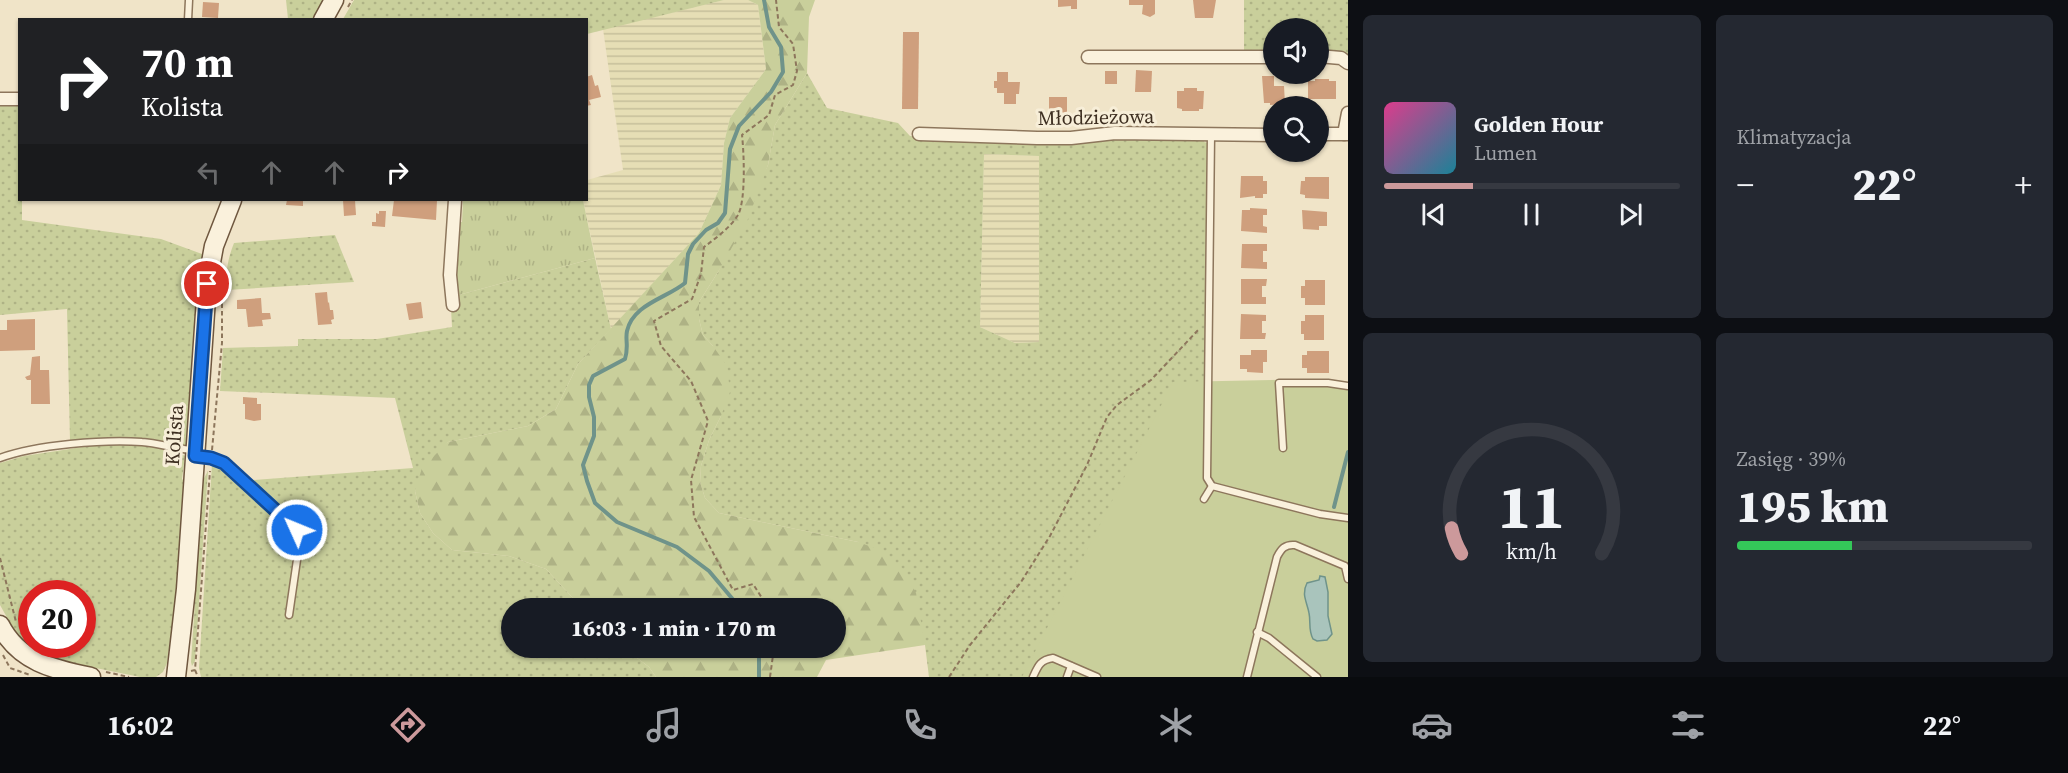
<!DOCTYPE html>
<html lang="pl">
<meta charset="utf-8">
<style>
body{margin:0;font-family:"Source Serif 4",serif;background:#242831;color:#f1f3f6;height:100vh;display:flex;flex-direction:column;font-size:22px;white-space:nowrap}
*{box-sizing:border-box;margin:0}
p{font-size:20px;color:#9ea1a6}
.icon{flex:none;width:33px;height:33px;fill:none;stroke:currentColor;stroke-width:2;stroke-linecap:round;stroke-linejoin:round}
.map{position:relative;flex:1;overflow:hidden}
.drawer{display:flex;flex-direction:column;gap:15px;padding:15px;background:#0d0f14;width:720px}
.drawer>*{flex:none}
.guide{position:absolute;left:18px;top:18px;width:570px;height:183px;border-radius:0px;box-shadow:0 2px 4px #0004;background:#202124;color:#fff;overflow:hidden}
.buttons{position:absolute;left:1263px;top:18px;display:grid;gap:12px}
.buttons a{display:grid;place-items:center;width:66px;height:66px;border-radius:50%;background:#171b24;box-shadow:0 2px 4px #0004;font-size:30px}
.speed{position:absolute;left:18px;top:580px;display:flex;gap:12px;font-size:30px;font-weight:700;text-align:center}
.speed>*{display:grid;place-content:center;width:78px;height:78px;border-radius:50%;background:#171b24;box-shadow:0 2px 4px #0004;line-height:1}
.speed .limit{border:9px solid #d22;background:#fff;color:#111}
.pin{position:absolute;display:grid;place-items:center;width:51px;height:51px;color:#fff;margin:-26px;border:3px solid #fff;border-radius:50%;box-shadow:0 2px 6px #0007}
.me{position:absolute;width:66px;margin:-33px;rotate:314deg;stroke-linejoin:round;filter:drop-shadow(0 0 4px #0008)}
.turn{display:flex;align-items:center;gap:21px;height:126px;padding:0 24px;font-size:27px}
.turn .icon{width:78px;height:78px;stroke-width:2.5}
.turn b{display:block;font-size:42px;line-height:51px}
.lanes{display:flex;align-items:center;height:57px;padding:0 24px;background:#0003;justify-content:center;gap:30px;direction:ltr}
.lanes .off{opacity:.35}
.big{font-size:45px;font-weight:800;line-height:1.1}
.drawer .widget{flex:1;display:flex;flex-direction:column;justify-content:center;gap:9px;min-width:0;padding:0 21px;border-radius:9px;background:#242831}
.drawer .dial{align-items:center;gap:0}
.dial svg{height:156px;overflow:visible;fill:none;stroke:#363941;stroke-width:7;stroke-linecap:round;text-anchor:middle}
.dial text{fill:#f1f3f6;stroke:none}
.song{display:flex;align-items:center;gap:18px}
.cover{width:72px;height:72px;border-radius:9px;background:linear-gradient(135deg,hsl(330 70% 55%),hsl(190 70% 35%))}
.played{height:6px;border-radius:3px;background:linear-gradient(90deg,#cc999b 30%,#363941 30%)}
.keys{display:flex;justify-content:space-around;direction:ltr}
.heat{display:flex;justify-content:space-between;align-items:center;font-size:33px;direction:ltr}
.charge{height:9px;border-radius:4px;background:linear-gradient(90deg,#34c759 39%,#363941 0)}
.drawer .tiles{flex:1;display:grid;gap:15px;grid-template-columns:repeat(2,1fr)}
.trip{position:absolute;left:501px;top:598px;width:345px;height:60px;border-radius:30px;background:#171b24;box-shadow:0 2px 4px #0004;font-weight:800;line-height:60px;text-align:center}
.menu{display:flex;height:96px;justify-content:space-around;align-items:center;background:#090b0e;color:#9ea1a6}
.menu .icon{width:42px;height:42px}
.menu .on{color:#cc999b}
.menu b{font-size:27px;color:#f1f3f6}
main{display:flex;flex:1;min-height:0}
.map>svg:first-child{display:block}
.farmland{fill:url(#farmland-rules)}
.grass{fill:url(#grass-dots);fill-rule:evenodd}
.forest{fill:url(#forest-firs)}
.park{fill:url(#park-tufts)}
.pitch{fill:#c9cf9b}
.water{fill:#a9c4bc;stroke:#6f938a;stroke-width:1.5}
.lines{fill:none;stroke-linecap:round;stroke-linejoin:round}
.stream{stroke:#6f938a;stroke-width:4}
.building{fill:#cf9f7d}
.lane-casing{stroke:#8d765c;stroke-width:9}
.street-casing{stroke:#8d765c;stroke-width:15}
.secondary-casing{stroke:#6f573f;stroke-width:21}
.path{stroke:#8d765c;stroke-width:2;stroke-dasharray:4.5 3;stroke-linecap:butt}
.lane{stroke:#faf1dc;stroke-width:6}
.street{stroke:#faf1dc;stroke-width:12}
.secondary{stroke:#faf1dc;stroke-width:18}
.route-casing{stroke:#114b97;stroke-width:15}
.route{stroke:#1a73e8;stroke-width:10}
.labels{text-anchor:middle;stroke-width:6;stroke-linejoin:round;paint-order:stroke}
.street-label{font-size:20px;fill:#3d2e20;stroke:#f7eed8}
</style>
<main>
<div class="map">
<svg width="1348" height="677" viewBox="0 0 1348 677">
<defs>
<pattern id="farmland-rules" width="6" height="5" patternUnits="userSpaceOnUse" patternTransform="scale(1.5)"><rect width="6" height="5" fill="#e6deb5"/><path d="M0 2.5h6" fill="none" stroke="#c6bf9b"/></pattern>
<pattern id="grass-dots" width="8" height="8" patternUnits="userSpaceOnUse" patternTransform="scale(1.5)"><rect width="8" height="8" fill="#c9cf9b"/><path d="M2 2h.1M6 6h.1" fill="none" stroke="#aeb285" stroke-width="1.8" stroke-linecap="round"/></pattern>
<pattern id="forest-firs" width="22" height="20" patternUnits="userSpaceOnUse" patternTransform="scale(1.5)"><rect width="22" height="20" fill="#c9cf9b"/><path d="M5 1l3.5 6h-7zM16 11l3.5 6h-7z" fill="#aeb285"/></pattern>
<pattern id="park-tufts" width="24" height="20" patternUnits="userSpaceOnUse" patternTransform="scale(1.5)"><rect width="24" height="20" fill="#c9cf9b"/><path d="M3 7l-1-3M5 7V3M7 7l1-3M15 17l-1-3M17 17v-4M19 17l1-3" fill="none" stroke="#aeb285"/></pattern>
</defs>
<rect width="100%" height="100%" fill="#f0e4c8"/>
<!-- farmland -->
<g class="farmland">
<path d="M724,0h24l10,5 8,64 -36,49 -6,25 -3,42 -22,48 -88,96 -28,-129h3l1,-20 36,-10 -20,-141z"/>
<path d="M984,154l55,2v186l-24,1 -35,-16z"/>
</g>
<!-- grass -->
<g class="grass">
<path d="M286,0h38l-11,20 -25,-1z"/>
<path d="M354,0h370l-137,34 -1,-14 -243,-1z"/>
<path d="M1244,0h104v59l-29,-6 -1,-25h-44l-1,26 -29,1z"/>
<path d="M807,73l20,35 71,15 12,13 127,6 166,-5 1,5 4,1 -5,341 -175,193h-99l-4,-32 -67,-103 -139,-29 -14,-15 -5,-16 1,-16 8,-26 12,-24 -8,-70 -10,-11 -4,-16v-17l19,-30 50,-107 7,-40zM984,154l55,2v186l-24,1 -35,-16z"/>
<path d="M19,102l1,98h2v20l139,19 41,15 -14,191 -4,2 -41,-8 -73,2 -3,-132 -67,6v-212z"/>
<path d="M335,235l19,47 -127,8c-2,-17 1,-32 7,-47z"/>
<path d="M595,258l16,71 -33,35 -22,45 -28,17 -80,16 -33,49 5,22 13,20 19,17 57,6 37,13 37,40h-71v39h112l25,19 7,10h-455l-2,-9 13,-204 9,4 18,13 174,-13 -18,-70 -175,-7 3,-43 75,-2v-7h79l75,-12 -1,-19 4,-12z"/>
<path d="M96,445c28,0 64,-3 89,11l-3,23 3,3 -10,125 -8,56 -4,9 -7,5h-16l-59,-12 -38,-11 -24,-15 -19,-34v-142l24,-7zM32,594h50v51h-50z"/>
<path d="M208,471l-13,190 -3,5 -1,-4 12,-182z"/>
</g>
<!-- forest -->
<path class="forest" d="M748,0h67l-6,17 -2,56 -32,52 -7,40 -20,54 -30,53 -19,30v17l4,16 10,11 14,20 3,26 -9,24 -12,24 -8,26 -1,16 5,16 14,15 139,29 25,9 21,19 12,23 9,52 -99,15 -9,17h-161l-7,-10 -25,-19h212v-39h-253l-37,-40 -37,-13 -57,-6 -19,-17 -13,-20 -5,-22 7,-23 26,-26 80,-16 28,-17 22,-45 121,-131 22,-48 3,-42 6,-25 36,-49 -8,-64z"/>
<!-- park -->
<path class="park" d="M463,200h120l12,58 -140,38v-74h7z"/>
<!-- pitch -->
<path class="pitch" d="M1328,379l20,3v295h-326l151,-295z"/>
<!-- water -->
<path class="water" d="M1320,576l5,1 3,15v24l4,18 -5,6 -10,1 -4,-2c-5,-9 -2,-17 -4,-26 -2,-11 -8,-19 -2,-30l12,-3z"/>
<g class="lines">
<!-- stream -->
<g class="stream">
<path d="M1334,507l14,-55"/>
<path d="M741,609l-32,-38 -32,-24 -60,-25 -22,-19 -8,-22 -4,-16 11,-29v-19l-5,-20v-12l4,-9 32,-17c4,-13 0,-19 2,-28 6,-27 40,-33 58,-48l3,-29 5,-10 13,-14 12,-7 7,-10 5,-64 9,-23 32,-34 12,-20 -2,-25 -12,-20 -5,-27"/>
<path d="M759,648v29"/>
</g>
</g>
<!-- building -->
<g class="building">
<path d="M1058,0h19v9h-6v-3l-13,1z"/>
<path d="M1129,0h26v14l-5,3 -8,-3 1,-9h-14z"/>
<path d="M1193,0h23l-3,18h-18z"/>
<path d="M203,2l16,1 -1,15 -16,-1z"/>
<path d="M903,32h16l-1,77h-16z"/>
<path d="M1136,70l16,1 -1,21h-16z"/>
<rect x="1105" y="71" width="12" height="13"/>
<path d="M997,72h11v10h12l-1,12h-3v10h-12v-11h-7v-5h-3v-7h3z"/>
<path d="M592,75l3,11 3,-1 3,12 -12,3 2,5 -5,1v-29z"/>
<path d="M1262,76h12v10h10l1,18 -15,1v-2h-6z"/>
<path d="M1315,79h14v2h7v18h-28v-18h7z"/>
<path d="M1184,88h13v3h7l-1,18h-4v2h-17v-2l-5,-1v-17h7z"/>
<path d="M1049,97h18v15l-12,2 -6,-2z"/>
<path d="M1241,176h22v5h4v13h-4v4h-8v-2l-15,2z"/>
<path d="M1305,177h24v22l-24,-1v-3l-5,-1 1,-13h4z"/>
<path d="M287,200h16v6l-17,-1z"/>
<path d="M343,200h12l1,15 -12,1z"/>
<path d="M394,200l25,1v-1h18l-1,20 -44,-4z"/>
<path d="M1250,208l17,1v6h-4v11l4,1v6l-26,-2 1,-21h8z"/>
<path d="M1302,210l25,2v14h-8v4l-16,-1z"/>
<path d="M379,211h7l-1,16 -13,-1v-4h4v-9l3,1z"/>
<path d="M1242,244h25v7h-4v11h4v7l-26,-1z"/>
<path d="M1241,279h26l-1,7h-4v11h4v7h-25z"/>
<path d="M1305,280h20v25h-20v-7h-4v-12h4z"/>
<path d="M327,292l1,11 1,-1 1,8h3l1,9 -3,1 1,4 -14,1 -3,-32z"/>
<path d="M261,298l1,15h8l1,6 -9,1 1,6 -15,1 -2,-18h-9v-9z"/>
<path d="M421,302l2,16 -14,2 -3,-16z"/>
<path d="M1241,314l25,1v6h-4v12h4l-1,6h-25z"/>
<path d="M1305,315h19v25h-20v-6h-3v-13h4z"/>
<path d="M35,319v31l-35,1v-21h7v-10z"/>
<path d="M1251,350h16v12h-4v11l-16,-1v-3h-7v-14h11z"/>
<path d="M1307,351h22v22h-22v-5h-5v-13h5z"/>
<path d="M40,356v14h9l1,34h-19v-24h-4l-2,-3 5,-2 2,-18z"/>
<path d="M243,397l14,1v6h4v16l-7,1 -9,-2v-15h-2z"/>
</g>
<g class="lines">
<!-- lane casing -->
<g class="lane-casing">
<g id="lane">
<path d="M188,20l1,-20"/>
<path d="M1211,135l-4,343 5,8 108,28 28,4"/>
<path d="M1283,448l-4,-65h49l20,3"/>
<path d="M199,456l12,2 13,5 73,67 2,16 -10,69"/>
<path d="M0,458c35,-13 105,-19 142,-16 17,1 33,7 50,8"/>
<path d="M1204,499l8,-13"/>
<path d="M1257,632l12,6 48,39"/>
<path d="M1033,677c5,-11 7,-17 20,-19l44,19"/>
<path d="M1067,677l4,-11"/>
<path d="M1247,677l30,-120c4,-8 8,-13 18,-12l50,21 3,13"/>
</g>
</g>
<!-- street casing -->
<g class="street-casing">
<g id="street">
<path d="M1318,56l23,2 7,5"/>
<path d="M1088,57h186"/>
<path d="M0,99h20"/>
<path d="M919,134l118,4h34l44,-5 159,2"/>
<path d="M1318,134h30"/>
<path d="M1344,134l4,-21"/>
<path d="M453,305l-3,-30 5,-75"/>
</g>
</g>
<!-- secondary casing -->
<g class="secondary-casing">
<g id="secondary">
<path d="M323,20l11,-20"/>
<path d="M0,625c19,37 53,44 91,52"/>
<path d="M176,677l10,-88 21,-305 7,-38 18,-46"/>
</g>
</g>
<!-- path -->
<g class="path">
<path d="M348,7l4,-7"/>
<path d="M212,450l10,-107v-48"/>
<path d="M0,558l16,64"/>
<path d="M769,609l-16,-25 -20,6 -39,-73 -3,-37 17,-59 -17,-40 -30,-35 -7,-25 38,-22 9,-25 3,-27c12,-9 26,-19 34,-32 8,-15 6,-62 4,-80l27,-20 6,-20 18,-10 4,-14 -4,-27 -14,-17 -3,-27"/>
<path d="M3,655l7,13 20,7"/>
<path d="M195,670l3,7"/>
<path d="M191,671l4,-1 15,-199"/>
<path d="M106,672l23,5"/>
<path d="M770,677l4,-29"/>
<path d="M949,677l21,-32 51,-63 29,-46 37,-71 20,-48 10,-12 34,-25 49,-52"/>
</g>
<!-- lane -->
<use href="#lane" class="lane"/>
<!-- street -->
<use href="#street" class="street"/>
<!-- secondary -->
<use href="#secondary" class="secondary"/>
</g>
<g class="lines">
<!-- route casing -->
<g class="route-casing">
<path id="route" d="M207,284l-12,172 16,2 13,5 73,67"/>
</g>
<!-- route -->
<use href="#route" class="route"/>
</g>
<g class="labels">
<!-- street labels -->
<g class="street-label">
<text transform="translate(1096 117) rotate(-1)" y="7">Młodzieżowa</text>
<text transform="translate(174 435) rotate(-86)" y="7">Kolista</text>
</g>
</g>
</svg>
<div class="buttons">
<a><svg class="icon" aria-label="sound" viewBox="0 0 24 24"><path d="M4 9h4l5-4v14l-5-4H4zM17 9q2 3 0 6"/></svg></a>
<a><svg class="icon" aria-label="search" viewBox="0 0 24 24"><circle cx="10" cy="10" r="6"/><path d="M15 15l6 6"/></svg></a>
</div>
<div class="speed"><div class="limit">20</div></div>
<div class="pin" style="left:207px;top:284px;background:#d93025"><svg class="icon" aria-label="arrive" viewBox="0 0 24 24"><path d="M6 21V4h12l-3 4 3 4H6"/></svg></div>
<svg class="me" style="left:297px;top:530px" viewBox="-20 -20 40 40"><circle r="17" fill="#1a73e8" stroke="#fff" stroke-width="3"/><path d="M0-11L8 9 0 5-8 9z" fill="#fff"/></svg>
<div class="trip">16:03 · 1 min · 170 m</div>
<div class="guide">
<div class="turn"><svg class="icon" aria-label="right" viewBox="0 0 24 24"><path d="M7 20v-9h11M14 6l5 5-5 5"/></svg><div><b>70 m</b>Kolista</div></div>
<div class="lanes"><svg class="icon off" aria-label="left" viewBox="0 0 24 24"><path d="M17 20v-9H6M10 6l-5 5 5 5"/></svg><svg class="icon off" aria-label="ahead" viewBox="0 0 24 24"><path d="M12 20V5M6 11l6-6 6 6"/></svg><svg class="icon off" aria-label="ahead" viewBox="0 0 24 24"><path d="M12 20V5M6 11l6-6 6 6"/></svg><svg class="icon" aria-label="right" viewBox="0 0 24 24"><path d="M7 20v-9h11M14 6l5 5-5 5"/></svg></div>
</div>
</div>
<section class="drawer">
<div class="tiles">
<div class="widget">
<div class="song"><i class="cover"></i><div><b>Golden Hour</b><p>Lumen</p></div></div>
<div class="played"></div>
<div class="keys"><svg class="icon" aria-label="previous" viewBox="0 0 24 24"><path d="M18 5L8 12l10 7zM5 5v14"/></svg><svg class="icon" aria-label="pause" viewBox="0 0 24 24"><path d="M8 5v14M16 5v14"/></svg><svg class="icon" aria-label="next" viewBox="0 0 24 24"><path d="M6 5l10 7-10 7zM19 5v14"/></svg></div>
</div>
<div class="widget"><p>Klimatyzacja</p>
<div class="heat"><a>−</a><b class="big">22°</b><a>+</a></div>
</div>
<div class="widget dial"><svg viewBox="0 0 100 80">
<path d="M14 69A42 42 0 1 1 86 69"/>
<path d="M14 69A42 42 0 0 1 9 56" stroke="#cc999b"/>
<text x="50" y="56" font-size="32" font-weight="700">11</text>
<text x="50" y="72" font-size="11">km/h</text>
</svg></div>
<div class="widget"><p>Zasięg · 39%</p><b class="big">195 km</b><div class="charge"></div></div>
</div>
</section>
</main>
<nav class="menu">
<b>16:02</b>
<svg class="icon on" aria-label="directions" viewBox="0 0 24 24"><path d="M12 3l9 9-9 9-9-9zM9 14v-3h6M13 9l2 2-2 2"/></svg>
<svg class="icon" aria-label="music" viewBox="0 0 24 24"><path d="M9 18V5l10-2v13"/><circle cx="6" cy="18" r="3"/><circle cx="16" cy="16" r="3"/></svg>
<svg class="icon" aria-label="phone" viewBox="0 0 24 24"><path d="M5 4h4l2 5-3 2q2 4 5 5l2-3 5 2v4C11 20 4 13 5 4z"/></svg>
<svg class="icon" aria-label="climate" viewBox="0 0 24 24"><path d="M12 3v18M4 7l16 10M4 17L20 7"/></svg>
<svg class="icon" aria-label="car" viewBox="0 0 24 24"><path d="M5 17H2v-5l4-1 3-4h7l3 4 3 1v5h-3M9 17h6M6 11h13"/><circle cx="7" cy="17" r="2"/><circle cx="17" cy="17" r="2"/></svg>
<svg class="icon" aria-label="filters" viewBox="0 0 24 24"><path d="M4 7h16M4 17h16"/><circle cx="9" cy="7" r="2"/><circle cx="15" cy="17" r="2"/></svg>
<b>22°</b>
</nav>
